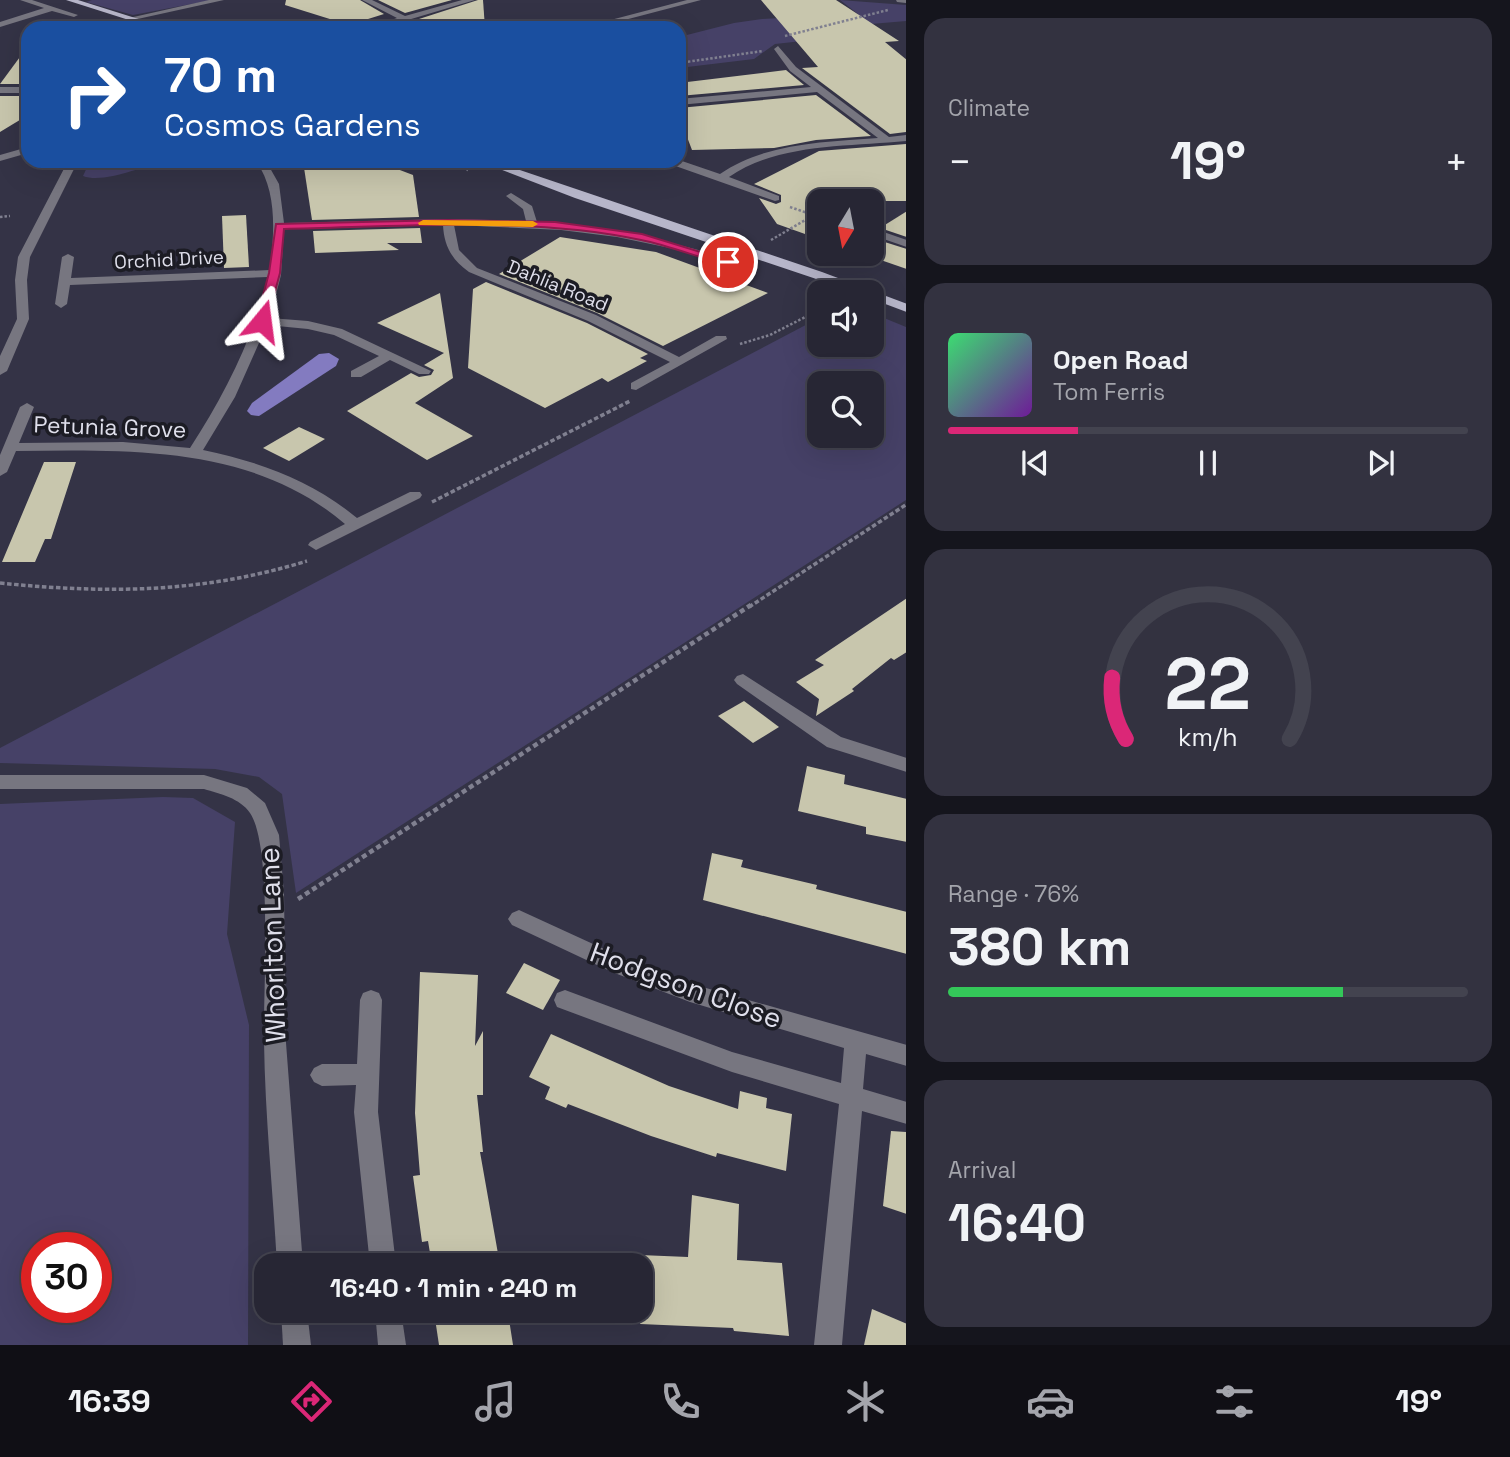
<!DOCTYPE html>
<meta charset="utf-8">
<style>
body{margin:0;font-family:"Space Grotesk",sans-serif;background:#333240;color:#f1f3f6;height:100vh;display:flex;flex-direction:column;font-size:26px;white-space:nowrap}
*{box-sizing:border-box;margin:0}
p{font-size:23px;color:#a4a5ac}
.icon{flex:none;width:38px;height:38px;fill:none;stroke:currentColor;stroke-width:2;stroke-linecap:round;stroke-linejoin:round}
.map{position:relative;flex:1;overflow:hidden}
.sheet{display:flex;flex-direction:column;gap:18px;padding:18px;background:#15151d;width:604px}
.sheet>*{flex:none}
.hud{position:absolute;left:21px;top:21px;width:665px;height:147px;border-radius:21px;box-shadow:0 7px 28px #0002,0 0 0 2px #43434f;background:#1a4fa0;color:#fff;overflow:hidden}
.needle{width:46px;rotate:190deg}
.fabs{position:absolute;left:807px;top:189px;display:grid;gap:14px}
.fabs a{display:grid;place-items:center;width:77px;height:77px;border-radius:14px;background:#272634;box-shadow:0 7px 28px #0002,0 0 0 2px #43434f;font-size:35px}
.speed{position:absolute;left:21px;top:1232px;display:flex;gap:14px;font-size:35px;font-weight:700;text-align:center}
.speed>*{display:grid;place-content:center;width:91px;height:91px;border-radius:50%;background:#272634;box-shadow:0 7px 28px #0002,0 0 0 2px #43434f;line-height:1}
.speed .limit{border:10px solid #d22;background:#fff;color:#111}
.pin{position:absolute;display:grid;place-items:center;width:60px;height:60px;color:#fff;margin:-30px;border:4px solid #fff;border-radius:50%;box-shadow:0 2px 7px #0007}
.me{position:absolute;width:77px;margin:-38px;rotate:16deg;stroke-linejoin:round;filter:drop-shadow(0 0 5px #0008)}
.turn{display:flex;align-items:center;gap:24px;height:147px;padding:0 28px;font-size:32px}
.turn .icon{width:91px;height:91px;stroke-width:2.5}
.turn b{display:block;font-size:49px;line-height:60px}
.big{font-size:52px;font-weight:800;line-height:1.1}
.sheet .widget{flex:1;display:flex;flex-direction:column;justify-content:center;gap:10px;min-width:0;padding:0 24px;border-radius:21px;background:#333240}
.sheet .dial{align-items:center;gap:0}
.dial svg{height:182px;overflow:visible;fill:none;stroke:#43434f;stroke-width:7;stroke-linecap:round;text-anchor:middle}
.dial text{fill:#f1f3f6;stroke:none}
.song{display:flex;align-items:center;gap:21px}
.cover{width:84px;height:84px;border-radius:10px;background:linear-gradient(135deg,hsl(140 70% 55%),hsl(280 70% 35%))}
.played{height:7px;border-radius:4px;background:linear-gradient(90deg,#db2777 25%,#43434f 25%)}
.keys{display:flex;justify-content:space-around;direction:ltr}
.heat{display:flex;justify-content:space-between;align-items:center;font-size:38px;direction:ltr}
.charge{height:10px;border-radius:5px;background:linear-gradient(90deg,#34c759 76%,#43434f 0)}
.trip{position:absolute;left:254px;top:1253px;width:399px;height:70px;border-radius:21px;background:#272634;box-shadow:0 7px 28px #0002,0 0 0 2px #43434f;font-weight:800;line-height:70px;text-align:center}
.dock{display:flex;height:112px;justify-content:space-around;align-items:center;background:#100f15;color:#a4a5ac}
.dock .icon{width:49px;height:49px}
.dock .selected{color:#db2777}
.dock b{font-size:32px;color:#f1f3f6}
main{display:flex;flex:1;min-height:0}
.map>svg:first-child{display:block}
.green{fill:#464167;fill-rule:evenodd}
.water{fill:#837bc0}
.building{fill:#c8c6ad}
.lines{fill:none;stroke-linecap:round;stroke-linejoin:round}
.path-far2{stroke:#808090;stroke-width:2.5;stroke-dasharray:2.5 2;stroke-linecap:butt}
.path-far1{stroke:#808090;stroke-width:3.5;stroke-dasharray:4.5 2.5;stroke-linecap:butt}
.path{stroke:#808090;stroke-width:4.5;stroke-dasharray:5 3.5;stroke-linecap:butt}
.minor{fill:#777680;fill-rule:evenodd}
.major{fill:#b7b6ca;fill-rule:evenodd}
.route{fill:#db2777;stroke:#8e194d;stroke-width:2}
.slow{fill:#f59e0b}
.labels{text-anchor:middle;stroke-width:7;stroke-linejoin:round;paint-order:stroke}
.far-street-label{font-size:19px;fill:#dfdfeb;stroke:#1c1c24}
.street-label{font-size:23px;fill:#dfdfeb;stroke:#1c1c24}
.near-street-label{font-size:28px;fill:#dfdfeb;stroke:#1c1c24}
</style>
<main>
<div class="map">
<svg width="907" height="1345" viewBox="0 0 907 1345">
<rect width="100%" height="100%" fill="#343346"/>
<!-- green -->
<g class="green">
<path d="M92,0h121l-80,15 -47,-13z"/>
<path d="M840,0l66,5v16l-35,3 -32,13 -64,7 -21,15 -75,9v-31l55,-14 28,-4 96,-5z"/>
<path d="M90,161h75c-22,5 -61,23 -82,15z"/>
<path d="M872,313l34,14v173l-610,393 -14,-99 -23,-17 -44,-8 -215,-6v-15l819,-430v27h53zM872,383v53h-53v-53z"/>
<path d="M163,797l30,1 42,24 -8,112 22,91 -1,320h-248v-541zM37,1248h59v59h-59z"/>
</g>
<!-- water -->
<path class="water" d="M329,353l10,6 -3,7 -77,50 -8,-1 -4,-4 5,-8 67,-49z"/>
<!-- building -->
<g class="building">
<path d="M286,0h74l24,14 -35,11 -64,-20z"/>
<path d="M378,0h74l-47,13z"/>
<path d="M478,0h5l2,28h-30l-36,-9z"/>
<path d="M761,0h75l63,41 -14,1 22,18v72l-17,2 -88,-66 16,-1z"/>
<path d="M28,46v38h-28z"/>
<path d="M786,70l18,15 -125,11v-13z"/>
<path d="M816,95l55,41 -55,4 -42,8 -82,2 -13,-34v-8z"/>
<path d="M0,96h28v19l-28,17z"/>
<path d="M907,144v57h-88v38l-42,-15 -18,-26 17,6 5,-2v-7l-27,-11 65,-33z"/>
<path d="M303,161h73l37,14 6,42 -107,3z"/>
<path d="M907,211v26l-27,-9z"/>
<path d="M246,215l3,52 -25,1 -2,-52z"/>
<path d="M420,228l2,15h-35l12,7 -84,3 -2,-22z"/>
<path d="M560,237l96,15 112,41 -105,53 -66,-33 -98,-39z"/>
<path d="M872,238l35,11v20l-35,-12z"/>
<path d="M486,282l101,41 61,31 -8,4 7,3 -39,21 -6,-4 -57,30 -77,-40 5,-79z"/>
<path d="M440,293l13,85 -38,25 58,33 -46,24 -80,-49 64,-38 8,4 12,-2 3,-5 -10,-5 20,-12 -67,-30z"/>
<path d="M299,427l26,12 -36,22 -26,-13z"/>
<path d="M44,462h32l-25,77h-6l-10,23h-33z"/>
<path d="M907,598v54l-13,8 -3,-2 -39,31 2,2 -38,25 3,-17 -23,-17 28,-17 -9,-5z"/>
<path d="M744,701l35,26 -26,16 -35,-27z"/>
<path d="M807,766l38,9 -1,9 63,15v43l-41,-8v-7l-68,-16z"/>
<path d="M712,853l31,7 -2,7 76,18 -1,4 91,23v42l-204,-54z"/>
<path d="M524,963l36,17 -17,30 -37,-17z"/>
<path d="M420,972l58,3 -3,71 8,-15v64h-6l6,57h-3l20,113h-68l-4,-24 -6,1 -9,-66 7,-1 -5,-62z"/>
<path d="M551,1034l118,52 69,23 2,-18 27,7 -1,10 26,6 -6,57 -69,-18 -1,4 -65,-21 -83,-32 -2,4 -21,-9 5,-12 -21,-10z"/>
<path d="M891,1131l16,1v82l-24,-8z"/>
<path d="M692,1195l47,9 -2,56 45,3 7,73 -55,-5 -1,-3 -93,-4v-69l48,2z"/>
<path d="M872,1309l35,15v21h-43z"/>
<path d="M508,1313l5,32h-74l-3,-20z"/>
</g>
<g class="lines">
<!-- path-far2 -->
<g class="path-far2">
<path d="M785,36l103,-26"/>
<path d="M679,63l84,-12"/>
<path d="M446,161l22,9"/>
<path d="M790,207l29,10"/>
<path d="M0,217l10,-1"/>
<path d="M771,240l43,-25"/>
<path d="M740,344l30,-9 49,-25"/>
</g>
<!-- path-far1 -->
<g class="path-far1">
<path d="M432,502l198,-101"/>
<path d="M0,583c108,11 203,10 307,-22"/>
<path d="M749,607l158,-103"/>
</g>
<!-- path -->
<path class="path" d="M298,899l453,-294"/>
<!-- minor -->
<g class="minor">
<path d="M20,0h12l46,15 -4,2 -22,-6 -52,16v-5l44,-14z"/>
<path d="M209,0h15l-91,20 -4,-2z"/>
<path d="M362,0h10l33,16 57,-16h13l-94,28h-13l29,-10z"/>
<path d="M687,0h14l-107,28h-14z"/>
<path d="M896,0h11v3l-10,-1z"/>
<path d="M778,46l18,21 93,70 18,-2v6c-58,6 -129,2 -178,36l50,19v4l-4,1 -108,-38 -1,-2 13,-1 41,14c44,-31 105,-32 158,-36l-61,-46 -138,13v-6l132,-12 -21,-16 -16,-22z"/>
<rect x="0" y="87" width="28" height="6"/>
<path d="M28,147v6l-28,8v-6z"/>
<path d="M68,161h10l-48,96 -3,23 2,39 -22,52 -7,4v-19l17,-37 -2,-39 3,-23z"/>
<path d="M256,161h10l13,23 5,39 166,-4 76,2 -3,-12 -17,-13 5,-3 21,13 5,16c67,4 131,18 195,38l2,2 -6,3 -58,-17 -53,-11 -56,-7 -107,-5 5,25 18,18 119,47 83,42 37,-21h10l1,3 -91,51 -5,-1v-6l39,-21 -82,-41 -119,-49c-17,-12 -25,-26 -26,-47l-159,4 -3,46 -11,43 38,3 34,8 89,42 -2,3h-10l-29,-14 -29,17h-10v-6l28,-15 -45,-21 -26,-6 -41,-4 -32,72 -32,53c57,12 108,30 154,68l53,-26h10l2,3 -2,3 -104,52 -8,-5 2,-3 35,-18c-92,-79 -215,-74 -329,-73l-9,21 -7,4v-21l20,-48 7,-4 7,4 -15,36 104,-1 67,6c35,-54 63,-109 78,-171l-198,8 -3,19 -6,4 -6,-4 7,-47 6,-3 6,3 -3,21 199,-8c4,-36 8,-78 -14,-109z"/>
<path d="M872,228l35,12v7l-35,-12z"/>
<path d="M743,674l98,63 66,21v14l-80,-25 -90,-63 -3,-4 3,-4z"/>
<path d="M0,775h204l43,13 18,15 14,32 5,59 2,149 17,222h-26c-4,-74 -12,-149 -13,-224 -1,-47 9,-194 -14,-228 -10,-15 -30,-19 -46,-24h-204z"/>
<path d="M519,910l109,50 71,26 208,59v21l-41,-12 -3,35 44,13v22l-45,-13 -20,234h-28l25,-241 -107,-32 -175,-65 -3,-7 3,-7 8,-3 167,62 109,31 3,-35 -154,-46 -78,-30 -100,-47 -4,-6 4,-6z"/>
<path d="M371,990l8,3 3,7 -4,112 18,153h-26l-16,-153 2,-27 -34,1 -8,-4 -4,-7 4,-7 8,-4h35l3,-64 3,-7z"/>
<path d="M281,1311h26l4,34h-28z"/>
<path d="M375,1311h26l5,34h-28z"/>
</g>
<!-- major -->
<g class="major">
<path d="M66,0h12l89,28h-13z"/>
<path d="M479,161h14l329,111 85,32v8l-35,-13v-7h-17l-280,-94z"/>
</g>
</g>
<!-- route -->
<path class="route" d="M448,220l107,2 87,12 91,28 -5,3c-29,-7 -57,-19 -87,-25 -110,-24 -244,-13 -357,-11l-4,44 -13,48 -5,4 -6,-4 13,-48 7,-49z"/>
<!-- slow -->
<path class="slow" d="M423,220l110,1 5,3 -5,3 -114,-2 -1,-2z"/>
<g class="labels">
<!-- far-street labels -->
<g class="far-street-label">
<text transform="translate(169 259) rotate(-3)" y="7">Orchid Drive</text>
<text transform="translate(558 285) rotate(22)" y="7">Dahlia Road</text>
</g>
<!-- street labels -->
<g class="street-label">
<text transform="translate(110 427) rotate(2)" y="8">Petunia Grove</text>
</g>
<!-- near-street labels -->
<g class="near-street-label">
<text transform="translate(272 945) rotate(-92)" y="10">Whorlton Lane</text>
<text transform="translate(686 985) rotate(20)" y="10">Hodgson Close</text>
</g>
</g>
</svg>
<div class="fabs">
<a><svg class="needle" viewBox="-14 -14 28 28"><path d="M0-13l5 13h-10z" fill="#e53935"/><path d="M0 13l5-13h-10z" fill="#a4a5ac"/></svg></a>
<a><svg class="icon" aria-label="sound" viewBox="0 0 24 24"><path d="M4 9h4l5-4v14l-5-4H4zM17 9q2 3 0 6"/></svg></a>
<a><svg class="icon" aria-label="search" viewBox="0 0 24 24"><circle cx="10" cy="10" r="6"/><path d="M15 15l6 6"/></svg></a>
</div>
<div class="speed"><div class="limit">30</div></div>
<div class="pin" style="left:728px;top:262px;background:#d93025"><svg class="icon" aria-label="arrive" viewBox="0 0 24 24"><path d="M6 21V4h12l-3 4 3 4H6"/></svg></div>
<svg class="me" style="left:262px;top:321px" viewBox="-20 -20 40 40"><path d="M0-17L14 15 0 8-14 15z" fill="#db2777" stroke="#fff" stroke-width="4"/></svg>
<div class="trip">16:40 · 1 min · 240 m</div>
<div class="hud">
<div class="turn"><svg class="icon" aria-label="right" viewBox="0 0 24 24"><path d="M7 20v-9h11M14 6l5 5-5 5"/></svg><div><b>70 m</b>Cosmos Gardens</div></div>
</div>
</div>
<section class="sheet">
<div class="widget"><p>Climate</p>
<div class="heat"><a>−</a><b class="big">19°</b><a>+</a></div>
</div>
<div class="widget">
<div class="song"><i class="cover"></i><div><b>Open Road</b><p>Tom Ferris</p></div></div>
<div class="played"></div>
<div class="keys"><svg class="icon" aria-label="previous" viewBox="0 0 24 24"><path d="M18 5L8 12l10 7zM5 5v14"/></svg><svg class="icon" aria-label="pause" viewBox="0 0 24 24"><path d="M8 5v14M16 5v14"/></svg><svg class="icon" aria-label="next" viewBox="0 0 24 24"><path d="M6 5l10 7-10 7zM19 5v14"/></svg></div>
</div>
<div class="widget dial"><svg viewBox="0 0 100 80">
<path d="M14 69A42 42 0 1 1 86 69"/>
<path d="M14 69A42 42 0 0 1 8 42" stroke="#db2777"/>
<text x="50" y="56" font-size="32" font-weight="700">22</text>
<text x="50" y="72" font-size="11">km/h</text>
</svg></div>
<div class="widget"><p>Range · 76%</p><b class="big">380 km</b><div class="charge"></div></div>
<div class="widget"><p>Arrival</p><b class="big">16:40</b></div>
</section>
</main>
<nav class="dock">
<b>16:39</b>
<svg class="icon selected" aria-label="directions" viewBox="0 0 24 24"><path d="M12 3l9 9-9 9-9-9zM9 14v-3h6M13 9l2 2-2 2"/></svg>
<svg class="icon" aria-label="music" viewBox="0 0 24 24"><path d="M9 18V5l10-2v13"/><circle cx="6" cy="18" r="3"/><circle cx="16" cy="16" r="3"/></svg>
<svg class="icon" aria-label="phone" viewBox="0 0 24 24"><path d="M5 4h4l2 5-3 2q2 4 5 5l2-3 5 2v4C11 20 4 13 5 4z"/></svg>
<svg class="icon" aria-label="climate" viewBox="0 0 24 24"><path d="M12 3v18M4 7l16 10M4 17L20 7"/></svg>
<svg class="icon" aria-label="car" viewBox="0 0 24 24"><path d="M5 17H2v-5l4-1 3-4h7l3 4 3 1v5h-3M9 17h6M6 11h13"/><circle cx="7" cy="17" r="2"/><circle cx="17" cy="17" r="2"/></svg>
<svg class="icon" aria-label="filters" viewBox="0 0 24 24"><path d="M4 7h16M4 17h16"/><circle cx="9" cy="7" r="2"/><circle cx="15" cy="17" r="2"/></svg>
<b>19°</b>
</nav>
